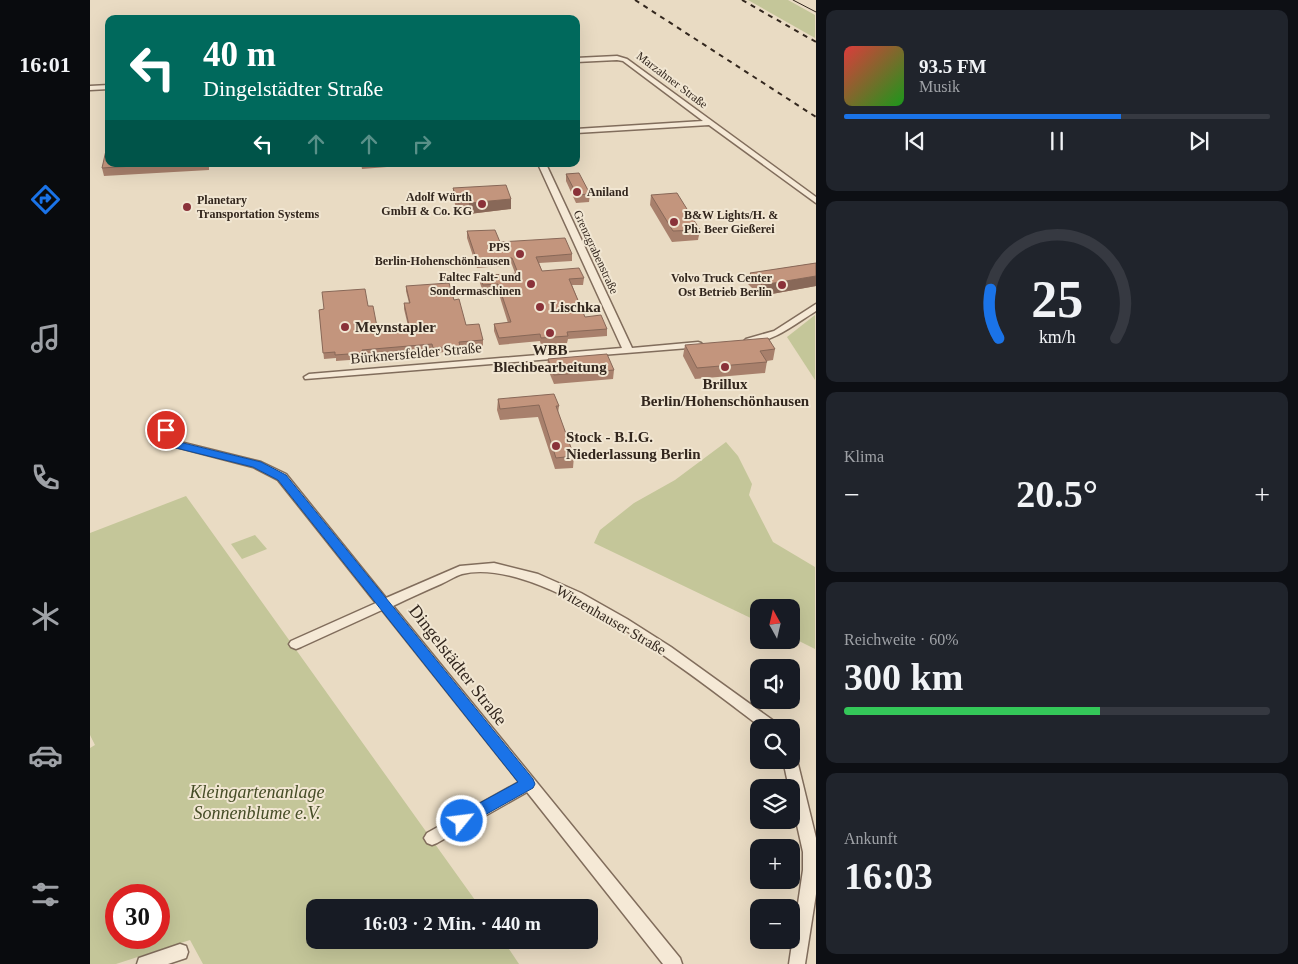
<!DOCTYPE html>
<html lang="de">
<meta charset="utf-8">
<style>
body{margin:0;font-family:"Times New Roman",serif;background:#20242c;color:#f1f3f6;height:100vh;display:flex;flex-direction:column;font-size:19px;white-space:nowrap}
*{box-sizing:border-box;margin:0}
p{font-size:16px;color:#9ea1a6}
.icon{flex:none;width:28px;height:28px;fill:none;stroke:currentColor;stroke-width:2;stroke-linecap:round;stroke-linejoin:round}
.map{position:relative;flex:1;overflow:hidden}
.panel{display:flex;flex-direction:column;gap:10px;padding:10px;background:#0d0f14;width:482px}
.panel>*{flex:none}
.hud{position:absolute;left:15px;top:15px;width:475px;height:152px;border-radius:10px;box-shadow:0 5px 20px #0002;background:#00695c;color:#fff;overflow:hidden}
.needle{width:32px;rotate:352deg}
.controls{position:absolute;left:660px;top:599px;display:grid;gap:10px}
.controls a{display:grid;place-items:center;width:50px;height:50px;border-radius:10px;background:#171b24;box-shadow:0 5px 20px #0002;font-size:25px}
.speed{position:absolute;left:15px;top:884px;display:flex;gap:10px;font-size:25px;font-weight:700;text-align:center}
.speed>*{display:grid;place-content:center;width:65px;height:65px;border-radius:50%;background:#171b24;box-shadow:0 5px 20px #0002;line-height:1}
.speed .limit{border:8px solid #d22;background:#fff;color:#111}
.pin{position:absolute;display:grid;place-items:center;width:42px;height:42px;color:#fff;margin:-21px;border:2px solid #fff;border-radius:50%;box-shadow:0 1px 5px #0007}
.me{position:absolute;width:55px;margin:-28px;rotate:61deg;stroke-linejoin:round;filter:drop-shadow(0 0 4px #0008)}
.turn{display:flex;align-items:center;gap:18px;height:105px;padding:0 15px;font-size:22px}
.turn .icon{width:65px;height:65px;stroke-width:2.5}
.turn b{display:block;font-size:35px;line-height:42px}
.lanes{display:flex;align-items:center;height:48px;padding:0 15px;background:#0003;justify-content:center;gap:25px;direction:ltr}
.lanes .off{opacity:.35}
.big{font-size:38px;font-weight:700;line-height:1.1}
.panel .widget{flex:1;display:flex;flex-direction:column;justify-content:center;gap:8px;min-width:0;padding:0 18px;border-radius:10px;background:#20242c}
.panel .dial{align-items:center;gap:0}
.dial svg{height:130px;overflow:visible;fill:none;stroke:#363941;stroke-width:7;stroke-linecap:round;text-anchor:middle}
.dial text{fill:#f1f3f6;stroke:none}
.song{display:flex;align-items:center;gap:15px}
.cover{width:60px;height:60px;border-radius:8px;background:linear-gradient(135deg,hsl(0 70% 55%),hsl(120 70% 35%))}
.played{height:5px;border-radius:2px;background:linear-gradient(90deg,#1a73e8 65%,#363941 65%)}
.keys{display:flex;justify-content:space-around;direction:ltr}
.heat{display:flex;justify-content:space-between;align-items:center;font-size:28px;direction:ltr}
.charge{height:8px;border-radius:4px;background:linear-gradient(90deg,#34c759 60%,#363941 0)}
.trip{position:absolute;left:216px;top:899px;width:292px;height:50px;border-radius:10px;background:#171b24;box-shadow:0 5px 20px #0002;font-weight:700;line-height:50px;text-align:center}
main{display:flex;flex:1;min-height:0}
.menu{display:flex;flex-direction:column;width:90px;justify-content:space-around;align-items:center;background:#090b0e;color:#9ea1a6}
.menu .icon{width:35px;height:35px}
.menu .active{color:#1a73e8}
.menu b{font-size:22px;color:#f1f3f6}
.map>svg:first-child{display:block}
.green{fill:#c4c699;fill-rule:evenodd}
.lines{fill:none;stroke-linecap:round;stroke-linejoin:round}
.street-casing{stroke:#816d5c;stroke-width:3}
.street{fill:#f5e9d6;fill-rule:evenodd}
.tram{stroke:#33271e;stroke-width:1}
.rail{stroke:#33271e;stroke-width:2;stroke-dasharray:5 5;stroke-linecap:butt}
.wall{fill:#a8806c}
.shaded-wall{fill:#886858}
.building{fill:#c3957d;stroke:#886858}
.route{fill:#1a73e8;stroke:#114b97}
.poi-dot{fill:#8a3239;stroke:#f1e6d2;stroke-width:2}
.labels{text-anchor:middle;stroke-width:4;stroke-linejoin:round;paint-order:stroke}
.far-street-label{font-size:12px;fill:#33271e;stroke:#f1e6d2}
.far-poi-label{font-size:12px;font-weight:bold;fill:#33271e;stroke:#f1e6d2;text-anchor:end}
.poi-label{font-size:15px;font-weight:bold;fill:#33271e;stroke:#f1e6d2;text-anchor:start}
.street-label{font-size:15px;fill:#33271e;stroke:#f1e6d2}
.near-street-label{font-size:18px;fill:#33271e;stroke:#f1e6d2}
.near-park-label{font-size:18px;font-style:italic;fill:#464d27;stroke:#f1e6d2}
</style>
<main>
<nav class="menu">
<b>16:01</b>
<svg class="icon active" aria-label="directions" viewBox="0 0 24 24"><path d="M12 3l9 9-9 9-9-9zM9 14v-3h6M13 9l2 2-2 2"/></svg>
<svg class="icon" aria-label="music" viewBox="0 0 24 24"><path d="M9 18V5l10-2v13"/><circle cx="6" cy="18" r="3"/><circle cx="16" cy="16" r="3"/></svg>
<svg class="icon" aria-label="phone" viewBox="0 0 24 24"><path d="M5 4h4l2 5-3 2q2 4 5 5l2-3 5 2v4C11 20 4 13 5 4z"/></svg>
<svg class="icon" aria-label="climate" viewBox="0 0 24 24"><path d="M12 3v18M4 7l16 10M4 17L20 7"/></svg>
<svg class="icon" aria-label="car" viewBox="0 0 24 24"><path d="M5 17H2v-5l4-1 3-4h7l3 4 3 1v5h-3M9 17h6M6 11h13"/><circle cx="7" cy="17" r="2"/><circle cx="17" cy="17" r="2"/></svg>
<svg class="icon" aria-label="filters" viewBox="0 0 24 24"><path d="M4 7h16M4 17h16"/><circle cx="9" cy="7" r="2"/><circle cx="15" cy="17" r="2"/></svg>
</nav>
<div class="map">
<svg width="726" height="964" viewBox="0 0 726 964">
<rect width="100%" height="100%" fill="#e9dbc3"/>
<!-- green -->
<g class="green">
<path d="M658,0h40l27,15v23z"/>
<path d="M725,315v65l-28,-43z"/>
<path d="M636,442l12,14 14,28 -3,11 24,47 42,25v82l-24,-12v-29h-32v14l-165,-79 6,-13 34,-27 41,-23z"/>
<path d="M96,496l294,411 -165,1v32h188l16,24h-316l-13,-24 -74,24h-26v-216l5,-3 -5,-10v-202zM26,895h43v43h-43z"/>
<path d="M165,535l12,14 -25,10 -11,-15z"/>
</g>
<g class="lines">
<!-- street casing -->
<g class="street-casing">
<g id="street">
<path d="M527,56l10,3 189,138v6l-107,-78 -133,8v-4l127,-8 -80,-60 -6,-1 -41,2v-4z"/>
<path d="M19,85v4l-19,1v-4z"/>
<path d="M448,164h8l86,184 66,-6 3,1 2,2 -2,2 -396,32 -1,-2 5,-3 313,-26z"/>
<path d="M726,304v7c-24,15 -38,28 -67,33l-5,-3 2,-2 28,-8z"/>
<path d="M68,425l11,3 11,14 81,20 25,12 100,124 74,-32 34,-3 44,11 43,19 46,26 44,28 107,77 2,4h-18c-62,-47 -221,-174 -300,-154 -7,2 -14,7 -21,10 -16,7 -32,14 -48,22l287,352 2,6h-19l-136,-172 -90,51 -5,2 -5,-2 -3,-5 3,-5 92,-51 -137,-172 -81,37 -5,2 -5,-2 -2,-3 2,-3 85,-38 -98,-123 -25,-13 -77,-20h-18l-6,-3 -5,-11 7,-7zM70,432h1l7,9 -8,-1 -2,-6z"/>
<path d="M701,754l4,2 2,4 19,78v56l-11,70h-16l14,-94v-18l-12,-54v-10h-2l-6,-28h8z"/>
<path d="M90,944l6,2 2,6 -2,6 -18,6h-31l2,-6z"/>
</g>
</g>
<!-- street -->
<use href="#street" class="street"/>
<!-- tram -->
<path class="tram" d="M703,0l23,12"/>
<!-- rail -->
<g class="rail">
<path d="M545,0l181,117"/>
<path d="M652,0l74,42"/>
</g>
</g>
<!-- wall -->
<g class="wall">
<path d="M19,164h127v1l-27,2v3l-105,6 -2,-8z"/>
<path d="M229,164h22l-22,2z"/>
<path d="M271,164h26v3l-25,2z"/>
<path d="M476,174l24,20 -1,8 -13,1 -10,-22z"/>
<path d="M363,188l58,11v10l-42,5v-2l-11,1 -5,-15z"/>
<path d="M561,195l49,35 -2,10 -26,2 -22,-37z"/>
<path d="M377,231l33,11 72,12v7l-33,2 3,8 42,7 -1,7h-11l13,32 22,12v7l-39,3 -1,4 -26,2 -1,-4 -41,4 -5,-14v-7l14,-1 -10,-32 -15,1 -3,-9v-7l35,-3 -3,-8 -35,3 -10,-30z"/>
<path d="M726,263v23l-56,10 -12,-12 2,-11z"/>
<path d="M316,286l48,14 12,25 17,15v6l-23,2v3l-27,2 -1,-3 -70,5 1,4 -27,2v-3l-12,1 -5,-49 49,-4 10,26 31,-2 -5,-21v-6h5l-3,-12z"/>
<path d="M595,345l90,4 -2,11 -6,1 -2,12 -70,6 -12,-23z"/>
<path d="M458,359l66,11 -1,9 -59,5 -7,-17z"/>
<path d="M408,399l61,7 -1,7 16,43 -1,12 -18,1 -17,-52 -38,3 -3,-10z"/>
</g>
<!-- shaded-wall -->
<g class="shaded-wall">
<path d="M421,199v10l-42,5v-11z"/>
<path d="M726,276v10l-56,10 2,-11z"/>
</g>
<!-- building -->
<g class="building">
<path d="M19,137v27h57l-64,4z"/>
<path d="M489,173l11,21 -13,1 -11,-21z"/>
<path d="M416,185l5,14 -42,4v-1l-11,1 -5,-15z"/>
<path d="M587,193l23,37 -27,1 -22,-36z"/>
<path d="M405,230l5,12 65,-4 7,16 -36,3 6,14 37,-3 5,10 -15,1 16,38 16,-2 6,14 -40,3 1,4 -27,2 -1,-4 -41,4 -5,-14 17,-2 -13,-38 -15,1 -3,-9 38,-3 -6,-15 -35,3 -10,-30z"/>
<path d="M726,263v13l-54,9 -12,-12z"/>
<path d="M359,283l5,17 5,-1 7,26 13,-1 4,16 -24,2 1,4 -27,2 -1,-4 -70,6v3l-27,2v-3l-12,1 -4,-43 5,-1 -2,-17 43,-3 3,17h5l5,26 32,-2 -6,-27h6l-4,-17z"/>
<path d="M678,338l7,11 -15,2 7,11 -70,6 -12,-23z"/>
<path d="M517,354l7,16 -60,5 -6,-16z"/>
<path d="M464,394l5,12h-3l18,50 -18,2 -17,-53 -39,4 -2,-10z"/>
</g>
<!-- route -->
<path class="route" d="M76,426l3,1 10,15 82,20 25,13 247,304 2,5 -2,4 -66,37 -5,2 -6,-2 -2,-4 2,-5 62,-34 -240,-302 -25,-13 -81,-20 -12,-17z"/>
<!-- markers -->
<g class="poi-dot">
<circle cx="487" cy="192" r="5"/>
<circle cx="392" cy="204" r="5"/>
<circle cx="97" cy="207" r="5"/>
<circle cx="584" cy="222" r="5"/>
<circle cx="430" cy="254" r="5"/>
<circle cx="441" cy="284" r="5"/>
<circle cx="692" cy="285" r="5"/>
<circle cx="450" cy="307" r="5"/>
<circle cx="255" cy="327" r="5"/>
<circle cx="460" cy="333" r="5"/>
<circle cx="635" cy="367" r="5"/>
<circle cx="466" cy="446" r="5"/>
</g>
<g class="labels">
<!-- far-street labels -->
<g class="far-street-label">
<text transform="translate(582 80) rotate(37)" y="4">Marzahner Straße</text>
<text transform="translate(506 252) rotate(65)" y="4">Grenzgrabenstraße</text>
</g>
<!-- far-poi labels -->
<g class="far-poi-label">
<text x="497" y="196" text-anchor="start">Aniland</text>
<text x="382" y="201">Adolf Würth<tspan x="382" dy="14">GmbH &amp; Co. KG</tspan></text>
<text x="107" y="204" text-anchor="start">Planetary<tspan x="107" dy="14">Transportation Systems</tspan></text>
<text x="594" y="219" text-anchor="start">B&amp;W Lights/H. &amp;<tspan x="594" dy="14">Ph. Beer Gießerei</tspan></text>
<text x="420" y="251">PPS<tspan x="420" dy="14">Berlin-Hohenschönhausen</tspan></text>
<text x="431" y="281">Faltec Falt- und<tspan x="431" dy="14">Sondermaschinen</tspan></text>
<text x="682" y="282">Volvo Truck Center<tspan x="682" dy="14">Ost Betrieb Berlin</tspan></text>
</g>
<!-- poi labels -->
<g class="poi-label">
<text x="460" y="312">Lischka</text>
<text x="265" y="332">Meynstapler</text>
<text x="460" y="355" text-anchor="middle">WBB<tspan x="460" dy="17">Blechbearbeitung</tspan></text>
<text x="635" y="389" text-anchor="middle">Brillux<tspan x="635" dy="17">Berlin/Hohenschönhausen</tspan></text>
<text x="476" y="442">Stock - B.I.G.<tspan x="476" dy="17">Niederlassung Berlin</tspan></text>
</g>
<!-- street labels -->
<g class="street-label">
<text transform="translate(326 353) rotate(-5)" y="5">Bürknersfelder Straße</text>
<text transform="translate(521 620) rotate(30)" y="5">Witzenhauser Straße</text>
</g>
<!-- near-street labels -->
<g class="near-street-label">
<text transform="translate(368 665) rotate(52)" y="6">Dingelstädter Straße</text>
</g>
<!-- near-park labels -->
<g class="near-park-label">
<text x="167" y="798">Kleingartenanlage<tspan x="167" dy="21">Sonnenblume e.V.</tspan></text>
</g>
</g>
</svg>
<div class="controls">
<a><svg class="needle" viewBox="-14 -14 28 28"><path d="M0-13l5 13h-10z" fill="#e53935"/><path d="M0 13l5-13h-10z" fill="#9ea1a6"/></svg></a>
<a><svg class="icon" aria-label="sound" viewBox="0 0 24 24"><path d="M4 9h4l5-4v14l-5-4H4zM17 9q2 3 0 6"/></svg></a>
<a><svg class="icon" aria-label="search" viewBox="0 0 24 24"><circle cx="10" cy="10" r="6"/><path d="M15 15l6 6"/></svg></a>
<a><svg class="icon" aria-label="layers" viewBox="0 0 24 24"><path d="M12 4l9 5-9 5-9-5zM3 14l9 5 9-5"/></svg></a>
<a>+</a>
<a>−</a>
</div>
<div class="speed"><div class="limit">30</div></div>
<div class="pin" style="left:76px;top:430px;background:#d93025"><svg class="icon" aria-label="arrive" viewBox="0 0 24 24"><path d="M6 21V4h12l-3 4 3 4H6"/></svg></div>
<svg class="me" style="left:372px;top:821px" viewBox="-20 -20 40 40"><circle r="17" fill="#1a73e8" stroke="#fff" stroke-width="3"/><path d="M0-11L8 9 0 5-8 9z" fill="#fff"/></svg>
<div class="trip">16:03 · 2 Min. · 440 m</div>
<div class="hud">
<div class="turn"><svg class="icon" aria-label="left" viewBox="0 0 24 24"><path d="M17 20v-9H6M10 6l-5 5 5 5"/></svg><div><b>40 m</b>Dingelstädter Straße</div></div>
<div class="lanes"><svg class="icon" aria-label="left" viewBox="0 0 24 24"><path d="M17 20v-9H6M10 6l-5 5 5 5"/></svg><svg class="icon off" aria-label="ahead" viewBox="0 0 24 24"><path d="M12 20V5M6 11l6-6 6 6"/></svg><svg class="icon off" aria-label="ahead" viewBox="0 0 24 24"><path d="M12 20V5M6 11l6-6 6 6"/></svg><svg class="icon off" aria-label="right" viewBox="0 0 24 24"><path d="M7 20v-9h11M14 6l5 5-5 5"/></svg></div>
</div>
</div>
<section class="panel">
<div class="widget">
<div class="song"><i class="cover"></i><div><b>93.5 FM</b><p>Musik</p></div></div>
<div class="played"></div>
<div class="keys"><svg class="icon" aria-label="previous" viewBox="0 0 24 24"><path d="M18 5L8 12l10 7zM5 5v14"/></svg><svg class="icon" aria-label="pause" viewBox="0 0 24 24"><path d="M8 5v14M16 5v14"/></svg><svg class="icon" aria-label="next" viewBox="0 0 24 24"><path d="M6 5l10 7-10 7zM19 5v14"/></svg></div>
</div>
<div class="widget dial"><svg viewBox="0 0 100 80">
<path d="M14 69A42 42 0 1 1 86 69"/>
<path d="M14 69A42 42 0 0 1 9 39" stroke="#1a73e8"/>
<text x="50" y="56" font-size="32" font-weight="700">25</text>
<text x="50" y="72" font-size="11">km/h</text>
</svg></div>
<div class="widget"><p>Klima</p>
<div class="heat"><a>−</a><b class="big">20.5°</b><a>+</a></div>
</div>
<div class="widget"><p>Reichweite · 60%</p><b class="big">300 km</b><div class="charge"></div></div>
<div class="widget"><p>Ankunft</p><b class="big">16:03</b></div>
</section>
</main>
